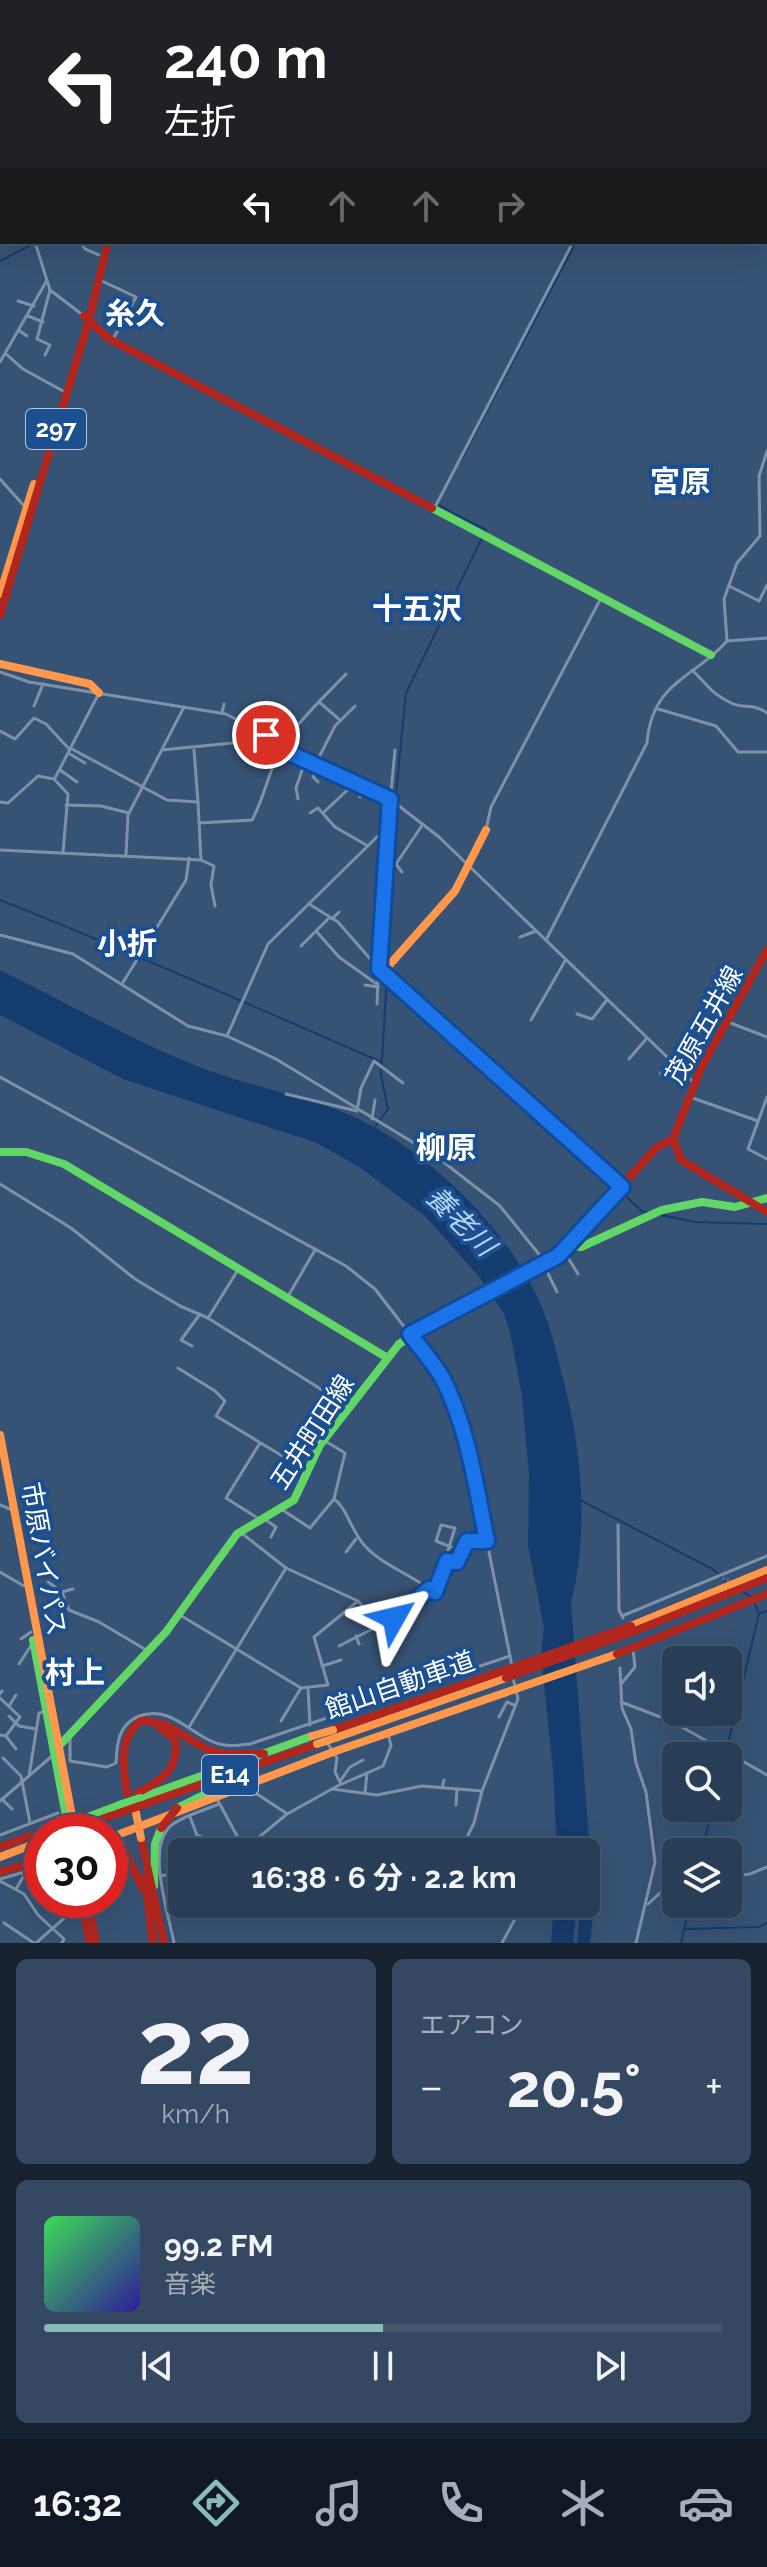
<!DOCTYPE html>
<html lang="ja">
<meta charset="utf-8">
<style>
body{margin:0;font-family:Raleway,"Noto Sans JP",sans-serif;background:#344961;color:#f1f3f6;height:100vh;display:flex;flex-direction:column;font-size:30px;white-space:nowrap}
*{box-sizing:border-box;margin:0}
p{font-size:26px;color:#a5aeba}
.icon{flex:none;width:44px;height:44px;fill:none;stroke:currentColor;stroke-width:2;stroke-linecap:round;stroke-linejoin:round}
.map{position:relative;height:1943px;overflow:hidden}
.side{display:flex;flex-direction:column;gap:16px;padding:16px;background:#162230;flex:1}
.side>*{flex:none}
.guide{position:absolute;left:0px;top:0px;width:768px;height:244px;box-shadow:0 8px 32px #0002,0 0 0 2px #44576d;background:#202124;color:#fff;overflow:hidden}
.fabs{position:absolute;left:662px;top:1646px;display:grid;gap:16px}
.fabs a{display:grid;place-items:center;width:80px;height:80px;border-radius:12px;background:#283e57;box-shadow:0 8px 32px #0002,0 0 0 2px #44576d;font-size:40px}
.speed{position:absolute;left:24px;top:1814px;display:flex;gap:16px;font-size:40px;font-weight:700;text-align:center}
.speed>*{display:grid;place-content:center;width:104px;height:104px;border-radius:50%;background:#283e57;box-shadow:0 8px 32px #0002,0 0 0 2px #44576d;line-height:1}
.speed .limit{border:12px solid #d22;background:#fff;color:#111}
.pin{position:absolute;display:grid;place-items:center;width:68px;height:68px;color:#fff;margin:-34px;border:4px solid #fff;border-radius:50%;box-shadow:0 2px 8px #0007}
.me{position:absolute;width:88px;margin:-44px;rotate:53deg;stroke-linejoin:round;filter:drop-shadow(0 0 6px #0008)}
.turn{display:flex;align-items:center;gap:28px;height:168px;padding:0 32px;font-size:36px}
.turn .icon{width:104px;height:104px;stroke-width:2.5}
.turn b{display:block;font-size:56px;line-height:68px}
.lanes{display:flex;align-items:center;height:76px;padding:0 32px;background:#0003;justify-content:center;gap:40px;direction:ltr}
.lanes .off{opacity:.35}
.big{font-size:60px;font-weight:700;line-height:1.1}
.side .tile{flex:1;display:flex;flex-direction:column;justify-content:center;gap:12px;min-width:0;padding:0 28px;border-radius:12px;background:#344961}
.side .dial{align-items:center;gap:0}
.dial b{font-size:104px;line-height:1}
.song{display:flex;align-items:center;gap:24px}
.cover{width:96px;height:96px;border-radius:12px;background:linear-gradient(135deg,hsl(130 70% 55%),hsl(250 70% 35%))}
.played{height:8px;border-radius:4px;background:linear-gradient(90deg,#8bbbb9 50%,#44576d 50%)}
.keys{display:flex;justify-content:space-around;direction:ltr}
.heat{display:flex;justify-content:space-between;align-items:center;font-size:44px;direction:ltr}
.side .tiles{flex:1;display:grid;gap:16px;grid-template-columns:1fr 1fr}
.tile:last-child{grid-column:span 2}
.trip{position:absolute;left:168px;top:1838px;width:432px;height:80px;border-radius:12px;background:#283e57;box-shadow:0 8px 32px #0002,0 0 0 2px #44576d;font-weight:700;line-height:80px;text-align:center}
.tab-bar{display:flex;height:128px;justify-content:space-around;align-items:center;background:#101923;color:#a5aeba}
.tab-bar .icon{width:56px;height:56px}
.tab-bar .current{color:#8bbbb9}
.tab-bar b{font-size:36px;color:#f1f3f6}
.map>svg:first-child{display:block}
.water{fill:#153c6e}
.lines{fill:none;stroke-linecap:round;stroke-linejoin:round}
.stream{stroke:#153c6e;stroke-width:2}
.street-tunnel{stroke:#546c89;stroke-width:3;stroke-dasharray:3 1.5;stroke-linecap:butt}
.street{stroke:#7d92a8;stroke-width:3}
.fast{stroke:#63d668;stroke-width:8}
.slow{stroke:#ff974d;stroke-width:8}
.jam{stroke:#b3261e;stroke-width:8}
.fast-bridge{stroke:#63d668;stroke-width:8}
.slow-bridge{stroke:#ff974d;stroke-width:8}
.jam-bridge{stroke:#b3261e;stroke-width:8}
.route-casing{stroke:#114b97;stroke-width:20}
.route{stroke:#1a73e8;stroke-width:14}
.labels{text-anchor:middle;stroke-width:8;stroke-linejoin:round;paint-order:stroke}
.shield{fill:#1b4f8f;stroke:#bbcadd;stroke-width:2}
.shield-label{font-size:24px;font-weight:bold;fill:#fff}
.street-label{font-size:26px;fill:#fff;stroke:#1b4f8f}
.water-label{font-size:28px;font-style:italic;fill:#b5d3f5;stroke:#1b4f8f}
.quarter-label{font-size:30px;font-weight:bold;fill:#fff;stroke:#1b4f8f}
</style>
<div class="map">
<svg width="767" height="1943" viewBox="0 0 767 1943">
<rect width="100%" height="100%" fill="#365274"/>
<!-- water -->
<g class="water">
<path d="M0,970c68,33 132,71 202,98 49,19 102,27 150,48 78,35 166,121 194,202 8,20 12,43 18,64 18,70 25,152 7,221l23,303 -4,37h-13l4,-39h5v-52h-29l-4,-81 -12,-116 3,-27 -16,-82 1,-72 -7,-78 -12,-64 -6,-18 -24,-36 -54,-61 -67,-50 -42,-24 -194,-64 -123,-64z"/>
<path d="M554,1904h23l-4,39h-22z"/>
</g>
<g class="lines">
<!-- stream -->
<g class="stream">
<path d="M766,62h1"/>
<path d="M0,261l35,-18"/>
<path d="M460,462l116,-220"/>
<path d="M438,505l48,25 -1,3"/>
<path d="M0,900c128,51 254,106 381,162"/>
<path d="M388,966l7,-162 11,-111 76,-155"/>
<path d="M388,983l254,228 8,2"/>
<path d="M374,1128l14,-19 -7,-34 6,-99"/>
<path d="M656,1214l39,8 72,2"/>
<path d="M580,1500l134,70 13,13"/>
<path d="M760,1613l7,-2"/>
<path d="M725,1756l34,-142 -7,-17 -9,-5"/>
<path d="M702,1852l10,-44"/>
<path d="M684,1929l75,-2 8,-4"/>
<path d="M681,1943l9,-39"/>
</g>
<!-- street-tunnel -->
<path class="street-tunnel" d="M722,1578l8,3"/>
<!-- street -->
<g class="street">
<path d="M51,0h6"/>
<path d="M66,0l3,2"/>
<path d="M392,0l1,2"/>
<path d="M554,0l6,2"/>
<path d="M576,0l1,2"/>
<path d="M8,1l5,1"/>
<path d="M77,2l1,-2"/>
<path d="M348,2l2,-2"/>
<path d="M525,2l1,-2"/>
<path d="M0,27l2,-5"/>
<path d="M766,58h1"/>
<path d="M0,113h2"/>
<path d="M766,145h1"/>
<path d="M2,165v7"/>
<path d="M35,242l15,48 -13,49 13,6 -5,10"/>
<path d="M80,242l5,7 14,6"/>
<path d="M102,281l34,16 -24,44"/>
<path d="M50,290l34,26"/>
<path d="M18,301l16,5"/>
<path d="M28,316l15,6"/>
<path d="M20,331l7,5"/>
<path d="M6,354l17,15 40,22"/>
<path d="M0,362l46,-80"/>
<path d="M0,479l25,28"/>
<path d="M434,509l139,-267"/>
<path d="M729,586l30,15 8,-16"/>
<path d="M727,641l40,-3"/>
<path d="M692,670c17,16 16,21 39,33 12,6 23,0 36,10"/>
<path d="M0,672l29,10 197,32 40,21 21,17 103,47 49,38 253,244"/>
<path d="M319,702l21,18"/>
<path d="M34,706l9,-22"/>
<path d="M658,709l58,17 22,26h29"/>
<path d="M222,713l2,-9"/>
<path d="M0,731l15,8 19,-21 12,6 24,26"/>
<path d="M234,731l3,-11"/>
<path d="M72,749l95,51 31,2 3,58"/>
<path d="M162,750l70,-7"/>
<path d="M194,750l4,52"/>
<path d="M70,754l15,9"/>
<path d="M316,763l19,-37 20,-20"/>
<path d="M60,770l17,12"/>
<path d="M55,778l44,-85"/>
<path d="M318,782l-5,-5 7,-13"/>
<path d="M337,783l7,-8"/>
<path d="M360,797l4,-13"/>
<path d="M298,799l-2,-11 10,-29"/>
<path d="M0,802l8,1 30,-27 16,3 14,15 -5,59"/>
<path d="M66,805l35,1 28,7"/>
<path d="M324,812l33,-31"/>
<path d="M310,813l8,-5 17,19 33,19"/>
<path d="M199,823l53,-3c14,-25 18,-58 35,-81 17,-24 39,-44 59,-65"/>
<path d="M486,830l5,-23 110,-209"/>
<path d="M0,850l201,10 13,6 -3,19 4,21"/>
<path d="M126,855l2,-40 56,-108"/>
<path d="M402,872l-6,-8 27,-40"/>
<path d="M309,904l29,18 41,47 241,216"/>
<path d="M332,919l7,-7"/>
<path d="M316,931l23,26 39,28"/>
<path d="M0,935l73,19 115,72 39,10 49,23 161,98 63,49 38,47 19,39"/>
<path d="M520,937l16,-6"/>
<path d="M546,940l101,-197c5,-62 48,-65 80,-102l-3,-42 13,-36 23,-27 -1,-60 8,-25"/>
<path d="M301,946l28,-28"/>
<path d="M122,984l64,-104 3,-22"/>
<path d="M365,985l13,2"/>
<path d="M377,1004l5,-116 13,-138"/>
<path d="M577,1014l15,5 15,-19"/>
<path d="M531,1020l34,-59"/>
<path d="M728,1022l39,15"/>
<path d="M227,1036l41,-92 120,-118"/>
<path d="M629,1059l18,-21"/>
<path d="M660,1074l12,-12"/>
<path d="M0,1077l346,189 29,23 61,79 13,25 22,70 41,203"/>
<path d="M286,1094l71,17"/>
<path d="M687,1096l71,25"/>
<path d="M767,1097l-19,52 19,10"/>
<path d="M357,1111l4,-23 13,-27 29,22"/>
<path d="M372,1119l3,-19"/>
<path d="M0,1184l71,44 64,51 45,27 28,12 130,82h16"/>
<path d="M564,1251l14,23"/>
<path d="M287,1298l28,-48"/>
<path d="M208,1318l30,-48"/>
<path d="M192,1346l-11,-6 19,-26"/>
<path d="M178,1368l37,23 10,10 -9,15 73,44"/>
<path d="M334,1499c13,9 17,32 31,47 16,18 45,28 64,43l-35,29 -55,28"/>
<path d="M0,1505l10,4"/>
<path d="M281,1509l29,19 24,-29 11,-46 -20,-12"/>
<path d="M256,1517l-30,-19 34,-55"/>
<path d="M263,1518l13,9 -5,10"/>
<path d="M618,1525l1,85 4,8"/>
<path d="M239,1531l47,37 72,33 22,24"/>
<path d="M346,1552l10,-13"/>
<path d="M447,1561l10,1 10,-21h19"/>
<path d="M0,1572l24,14"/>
<path d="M48,1582l14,10 7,18 30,12 49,29"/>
<path d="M429,1589l6,3 20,-64 -14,-3 -5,16 15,6"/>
<path d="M62,1592l11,-3"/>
<path d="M180,1615l121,73 27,-3 -14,-48 44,-36"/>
<path d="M622,1616l145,-60"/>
<path d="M356,1636l3,8"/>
<path d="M21,1639l10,-7"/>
<path d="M19,1664l13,-20"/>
<path d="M322,1666l19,-6"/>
<path d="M620,1668l2,40 9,21 5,34 10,29 9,70 -19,81"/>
<path d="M621,1684l14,-17 -2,-18"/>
<path d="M308,1689l2,36"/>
<path d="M0,1694l2,-3"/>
<path d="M0,1698l20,19 -14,19 -6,-1"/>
<path d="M621,1702l50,19 96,54"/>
<path d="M9,1706l7,-11"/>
<path d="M9,1716l10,10 17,3"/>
<path d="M499,1717l8,-15 7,3"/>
<path d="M281,1721l20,-33"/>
<path d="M189,1727l97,-159"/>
<path d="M6,1736l10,13"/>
<path d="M70,1736v25l37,6 9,-4c1,-20 2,-38 23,-47 32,-12 52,20 80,28 10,3 21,1 31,0l260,-88"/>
<path d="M3,1758l18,18 9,47"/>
<path d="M29,1776l10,-63 4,-1"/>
<path d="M341,1780l9,-13 13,-7"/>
<path d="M250,1784l7,10 29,19"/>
<path d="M342,1784l41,-18 8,-20 -3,-13"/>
<path d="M442,1788l2,-8"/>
<path d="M332,1789l45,6 45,-9 60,5"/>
<path d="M365,1793l2,-20"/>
<path d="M216,1797l28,52"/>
<path d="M2,1799l10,10"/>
<path d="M0,1801l52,-45"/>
<path d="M456,1805l1,-15"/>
<path d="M190,1817l7,18"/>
<path d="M0,1835l58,-22"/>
<path d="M177,1842l23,-6 9,16"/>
<path d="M241,1852l46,-38 54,-30 -6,-12 2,-14 -11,-17"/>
<path d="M460,1852l14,-29 8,-32 36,-92 -5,-21"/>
<path d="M161,1876l21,-5"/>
<path d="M728,1877l22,-3 17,-7"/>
<path d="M0,1879l42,-12"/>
<path d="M0,1881l24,13 14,21 26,24 -2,4"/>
<path d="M16,1889l10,-17"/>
<path d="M63,1900l19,17"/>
<path d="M648,1904l12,-11 16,-3"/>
<path d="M4,1923l30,20"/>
<path d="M36,1943l42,-37"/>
<path d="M174,1943c-5,-29 -30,-98 -1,-119 13,-9 32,-14 46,-20"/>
<path d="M502,1943l13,-24"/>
</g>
<!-- fast -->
<g class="fast">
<path d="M200,2l1,-2"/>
<path d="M766,225h1"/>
<path d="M432,508l279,147"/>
<path d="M0,1152h26l38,12 322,193"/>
<path d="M570,1246l11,1 81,-37 40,-8 33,5 32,-9"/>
<path d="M33,1640l35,187"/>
<path d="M59,1746l107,-114 71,-98 57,-34 26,-55 79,-101 62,-39"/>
<path d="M140,1798l172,-62"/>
<path d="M177,1808l69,-34"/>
<path d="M80,1820l42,-16"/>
<path d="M86,1832h15"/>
<path d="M154,1886l1,-42 6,-16"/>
</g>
<!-- slow -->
<g class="slow">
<path d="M93,0l1,2"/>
<path d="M0,594l34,-110"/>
<path d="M0,664l90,20 9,9"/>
<path d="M384,971l71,-80 31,-61"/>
<path d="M0,1435l75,397"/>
<path d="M631,1626l136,-56"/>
<path d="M335,1738l171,-60"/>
<path d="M112,1837l221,-85 284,-98"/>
<path d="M0,1857l42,-16"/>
</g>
<!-- jam -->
<g class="jam">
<path d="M195,2l1,-2"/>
<path d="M0,59h2"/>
<path d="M84,316l25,23 323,169"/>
<path d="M0,615l89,-295 19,-78"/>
<path d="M767,950l-65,116 -29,73 8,21 86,52"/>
<path d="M461,1305l97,-49 98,-108 17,-9"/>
<path d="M632,1632l135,-54"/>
<path d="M617,1654l150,-60"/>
<path d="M333,1730l170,-59"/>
<path d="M127,1793c-4,-25 -9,-56 14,-72 30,-1 45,20 71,30 16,6 35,2 52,3"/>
<path d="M137,1793c23,-11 43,-24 38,-53l-17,-14"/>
<path d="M142,1805l175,-61"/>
<path d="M79,1827l46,-16"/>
<path d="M141,1838l23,105"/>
<path d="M121,1844l22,45"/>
<path d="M0,1847l42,-15"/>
<path d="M0,1872l42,-12"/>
<path d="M145,1877l8,66"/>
<path d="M81,1900l9,43"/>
<path d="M88,1900l8,43"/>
</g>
<!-- fast-bridge -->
<g class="fast-bridge">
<path d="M122,1804l18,-6"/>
<path d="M110,1836l11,8"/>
</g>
<!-- slow-bridge -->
<g class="slow-bridge">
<path d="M312,1736l21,-6"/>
<path d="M317,1744l18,-6"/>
<path d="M136,1813l5,25"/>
<path d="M66,1832l13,-5"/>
</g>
<!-- jam-bridge -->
<g class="jam-bridge">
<path d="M503,1671l128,-45"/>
<path d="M506,1678l126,-46"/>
<path d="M125,1811l17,-6"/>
<path d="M161,1828l16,-20"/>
<path d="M45,1832l38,-17"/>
</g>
</g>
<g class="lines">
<!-- route casing -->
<g class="route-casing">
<path id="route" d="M266,735l21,17 103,47 -11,170 243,218 -64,69 -148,78c11,15 24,29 33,45 25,49 33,108 44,162h-20l-10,21 -10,-1 -12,31 -6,-3 -35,29"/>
</g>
<!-- route -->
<use href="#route" class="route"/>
</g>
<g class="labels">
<!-- shield labels -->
<g class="shield">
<rect x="26" y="409" width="60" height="40" rx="6"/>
<rect x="202" y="1755" width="56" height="40" rx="6"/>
</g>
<g class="shield-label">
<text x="56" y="437">297</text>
<text x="230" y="1783">E14</text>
</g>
<!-- street labels -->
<g class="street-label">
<text transform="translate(704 1025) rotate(-61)" y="9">茂原五井線</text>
<text transform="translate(312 1432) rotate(-57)" y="9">五井町田線</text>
<text transform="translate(44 1559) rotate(80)" y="9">市原バイパス</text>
<text transform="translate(400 1685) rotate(-19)" y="9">館山自動車道</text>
</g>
<!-- water labels -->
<g class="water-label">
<text transform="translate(461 1221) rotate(45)" y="10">養老川</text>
</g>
<!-- quarter labels -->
<g class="quarter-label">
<text x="135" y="324">糸久</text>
<text x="680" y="492">宮原</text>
<text x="417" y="619">十五沢</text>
<text x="127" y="954">小折</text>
<text x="446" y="1158">柳原</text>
<text x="75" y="1683">村上</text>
</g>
</g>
</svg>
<div class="fabs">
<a><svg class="icon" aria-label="sound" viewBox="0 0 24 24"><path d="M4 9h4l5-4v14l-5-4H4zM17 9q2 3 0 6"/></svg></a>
<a><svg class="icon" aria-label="search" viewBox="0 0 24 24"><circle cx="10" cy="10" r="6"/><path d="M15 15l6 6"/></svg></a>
<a><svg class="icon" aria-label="layers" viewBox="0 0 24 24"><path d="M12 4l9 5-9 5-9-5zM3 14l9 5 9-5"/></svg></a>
</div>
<div class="speed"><div class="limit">30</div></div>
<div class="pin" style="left:266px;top:735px;background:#d93025"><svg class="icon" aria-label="arrive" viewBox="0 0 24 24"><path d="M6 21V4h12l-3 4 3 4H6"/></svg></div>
<svg class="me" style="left:394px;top:1618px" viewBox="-20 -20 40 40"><path d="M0-17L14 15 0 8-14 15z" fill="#1a73e8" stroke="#fff" stroke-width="4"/></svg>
<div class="trip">16:38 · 6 分 · 2.2 km</div>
<div class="guide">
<div class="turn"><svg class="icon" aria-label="left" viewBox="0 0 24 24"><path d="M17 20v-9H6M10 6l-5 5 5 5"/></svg><div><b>240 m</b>左折</div></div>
<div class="lanes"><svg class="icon" aria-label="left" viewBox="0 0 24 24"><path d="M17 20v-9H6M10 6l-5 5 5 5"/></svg><svg class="icon off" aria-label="ahead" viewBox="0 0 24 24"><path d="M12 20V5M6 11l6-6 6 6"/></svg><svg class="icon off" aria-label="ahead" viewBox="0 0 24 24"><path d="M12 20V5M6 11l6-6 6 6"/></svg><svg class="icon off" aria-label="right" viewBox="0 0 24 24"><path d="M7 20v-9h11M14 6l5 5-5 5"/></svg></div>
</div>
</div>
<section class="side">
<div class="tiles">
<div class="tile dial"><b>22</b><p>km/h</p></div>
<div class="tile"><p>エアコン</p>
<div class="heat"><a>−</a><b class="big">20.5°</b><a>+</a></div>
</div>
<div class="tile">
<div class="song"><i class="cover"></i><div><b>99.2 FM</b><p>音楽</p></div></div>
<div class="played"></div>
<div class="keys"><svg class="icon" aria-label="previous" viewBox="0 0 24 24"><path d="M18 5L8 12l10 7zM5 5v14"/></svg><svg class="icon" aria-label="pause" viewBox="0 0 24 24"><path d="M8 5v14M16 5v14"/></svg><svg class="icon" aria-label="next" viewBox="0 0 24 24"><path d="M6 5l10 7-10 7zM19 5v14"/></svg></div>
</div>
</div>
</section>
<nav class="tab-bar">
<b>16:32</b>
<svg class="icon current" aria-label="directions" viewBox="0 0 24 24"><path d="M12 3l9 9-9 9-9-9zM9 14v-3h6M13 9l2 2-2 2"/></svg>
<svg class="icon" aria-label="music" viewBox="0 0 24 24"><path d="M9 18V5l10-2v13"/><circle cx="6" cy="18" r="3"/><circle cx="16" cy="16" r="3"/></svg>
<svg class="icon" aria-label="phone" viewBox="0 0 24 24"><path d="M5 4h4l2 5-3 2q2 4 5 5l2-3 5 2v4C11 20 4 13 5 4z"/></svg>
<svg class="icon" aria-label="climate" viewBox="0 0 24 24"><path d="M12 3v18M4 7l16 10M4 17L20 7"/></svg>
<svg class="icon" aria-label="car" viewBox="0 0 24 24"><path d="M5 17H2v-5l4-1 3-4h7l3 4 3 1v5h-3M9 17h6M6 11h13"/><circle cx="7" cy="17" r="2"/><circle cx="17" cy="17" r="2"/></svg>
</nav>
